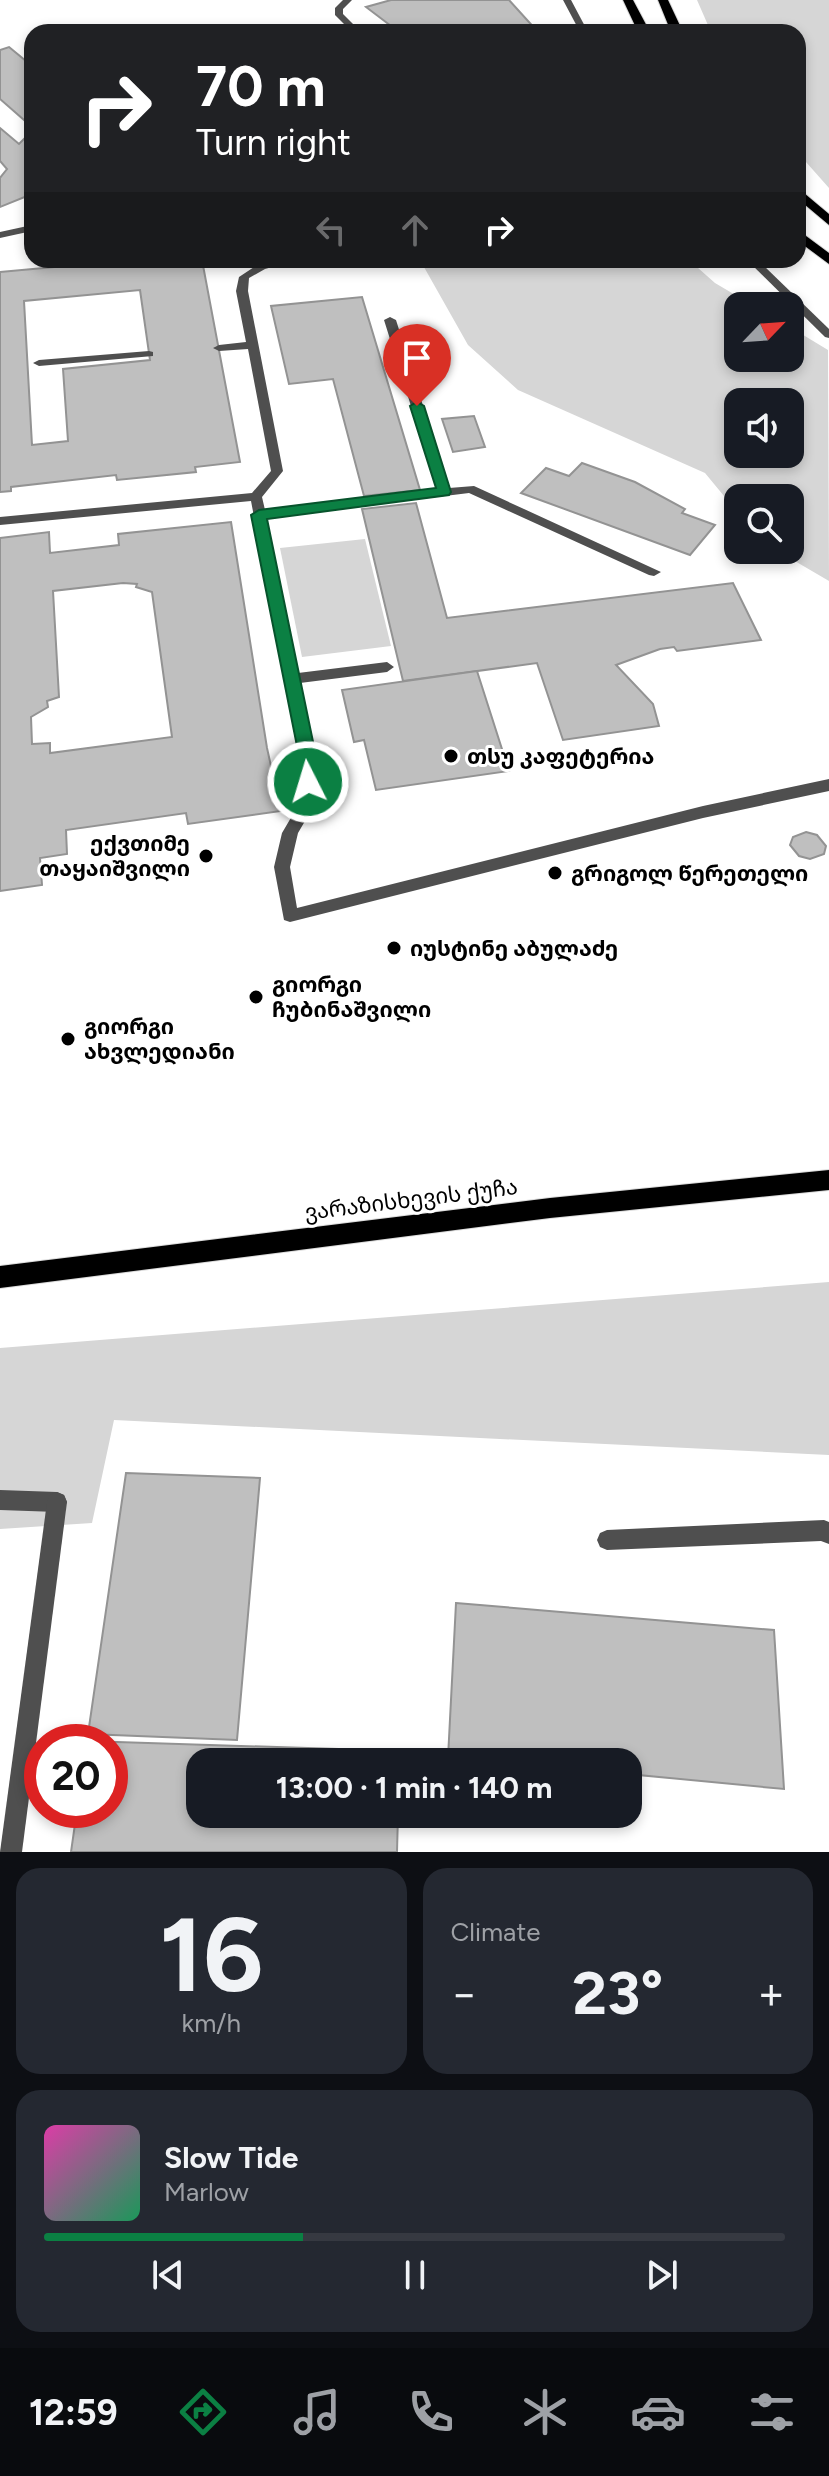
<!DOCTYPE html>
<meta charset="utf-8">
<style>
body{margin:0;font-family:Figtree,"Noto Sans Georgian",sans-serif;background:#242831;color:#f1f3f6;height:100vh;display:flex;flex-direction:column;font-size:30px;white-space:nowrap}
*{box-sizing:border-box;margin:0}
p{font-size:26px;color:#9ea1a6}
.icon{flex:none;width:44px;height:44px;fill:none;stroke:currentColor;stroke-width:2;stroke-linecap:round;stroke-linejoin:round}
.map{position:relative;height:1852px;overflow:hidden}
.panel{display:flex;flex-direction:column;gap:16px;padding:16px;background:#0d0f14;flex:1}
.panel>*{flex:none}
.guide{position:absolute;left:24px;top:24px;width:782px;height:244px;border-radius:24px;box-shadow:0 4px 12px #0003;background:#202124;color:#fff;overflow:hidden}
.needle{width:52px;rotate:65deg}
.fabs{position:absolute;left:724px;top:292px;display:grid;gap:16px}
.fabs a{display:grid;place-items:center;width:80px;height:80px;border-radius:16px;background:#171b24;box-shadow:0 4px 12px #0003;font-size:40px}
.speed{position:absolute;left:24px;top:1724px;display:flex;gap:16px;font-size:40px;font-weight:700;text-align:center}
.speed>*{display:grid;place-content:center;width:104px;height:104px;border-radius:50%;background:#171b24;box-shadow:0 4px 12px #0003;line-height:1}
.speed .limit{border:12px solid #d22;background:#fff;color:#111}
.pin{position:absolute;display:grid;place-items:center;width:68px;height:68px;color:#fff;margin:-82px -34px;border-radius:50% 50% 50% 0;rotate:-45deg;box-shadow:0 0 8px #0007}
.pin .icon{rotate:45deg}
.me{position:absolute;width:88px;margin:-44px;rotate:355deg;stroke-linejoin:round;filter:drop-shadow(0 0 6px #0008)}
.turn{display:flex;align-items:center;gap:28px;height:168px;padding:0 40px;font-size:36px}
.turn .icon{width:104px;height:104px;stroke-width:2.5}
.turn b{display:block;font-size:56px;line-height:68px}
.lanes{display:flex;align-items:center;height:76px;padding:0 40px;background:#0003;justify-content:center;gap:40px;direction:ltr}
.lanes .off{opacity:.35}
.big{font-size:60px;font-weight:700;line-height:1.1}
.panel .card{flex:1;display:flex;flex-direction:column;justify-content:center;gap:12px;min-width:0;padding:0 28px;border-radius:24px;background:#242831}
.panel .dial{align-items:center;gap:0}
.dial b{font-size:104px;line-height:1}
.song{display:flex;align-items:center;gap:24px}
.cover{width:96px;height:96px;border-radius:12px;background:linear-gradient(135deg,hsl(320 70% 55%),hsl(150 70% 35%))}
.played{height:8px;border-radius:4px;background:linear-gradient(90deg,#0b8043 35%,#363941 35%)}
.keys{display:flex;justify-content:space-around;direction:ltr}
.heat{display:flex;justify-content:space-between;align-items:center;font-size:44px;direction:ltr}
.panel .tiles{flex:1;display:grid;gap:16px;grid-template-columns:1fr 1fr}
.card:last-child{grid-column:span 2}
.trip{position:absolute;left:186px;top:1748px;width:456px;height:80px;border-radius:24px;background:#171b24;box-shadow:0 4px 12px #0003;font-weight:700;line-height:80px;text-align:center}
.tab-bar{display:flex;height:128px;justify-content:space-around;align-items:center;background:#090b0e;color:#9ea1a6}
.tab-bar .icon{width:56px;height:56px}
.tab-bar .active{color:#0b8043}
.tab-bar b{font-size:36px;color:#f1f3f6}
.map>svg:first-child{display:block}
.green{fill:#d6d6d6;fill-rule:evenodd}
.building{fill:#bfbfbf;stroke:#939393;stroke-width:2;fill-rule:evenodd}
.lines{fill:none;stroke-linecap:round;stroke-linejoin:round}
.primary-casing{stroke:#dbdbdb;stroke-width:2}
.lane{fill:#4f4f4f;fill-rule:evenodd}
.street{fill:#4f4f4f;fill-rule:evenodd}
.primary{fill:#000;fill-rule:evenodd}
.route{fill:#0b8043;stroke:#07532c;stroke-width:2}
.poi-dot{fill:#000;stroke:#fff;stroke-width:3}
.labels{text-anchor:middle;stroke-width:6;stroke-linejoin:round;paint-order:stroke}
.poi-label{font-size:22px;font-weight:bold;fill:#000;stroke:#fff;text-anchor:start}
.street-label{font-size:22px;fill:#000;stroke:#fff}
</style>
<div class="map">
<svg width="829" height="1852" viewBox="0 0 829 1852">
<rect width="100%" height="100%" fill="#fff"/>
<!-- green -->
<g class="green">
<path d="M697,0h132v188l-31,-35v-121h-87z"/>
<path d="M420,260h269l26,23 39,23h-16v52h52v-31l38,23 1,231 -53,-31h14v-52h-52v15l-33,-40 -187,-83 -50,-45zM738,402h52v52h-52z"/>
<path d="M365,539l26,107 -89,11 -22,-109z"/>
<path d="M829,1282v173l-715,-35 -22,103 -92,6v-181z"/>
</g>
<!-- building -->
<g class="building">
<path d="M391,0h118l29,32h-139l-33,-25z"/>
<path d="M9,47l23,19v61l-32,-28v-49z"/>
<path d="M0,128l19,16 13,-13v63l-32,13v-29l7,-9 -7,-8z"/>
<path d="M131,260h71l38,202 -45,5 1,5 -79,8 -1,-5 -105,12v4l-11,1v-220zM140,290l10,70 -87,9 5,72 -36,4 -8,-144z"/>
<path d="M362,297l58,193 -56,6 -31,-117 -44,5 -18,-78z"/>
<path d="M474,416l11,31 -32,5 -11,-33z"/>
<path d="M582,463l53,19 50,27 -3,4 33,12 -25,30 -169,-62 25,-25 23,8z"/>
<path d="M416,503l31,115 286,-35 28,57 -84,11 -3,-4 -14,2 -44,16 37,39 6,22 -96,14 -26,-77 -134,18 -41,-172z"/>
<path d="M231,522l36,226 14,63 -93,13 -2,-11 -120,17 1,24 -27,4 2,27 -42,6v-353l49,-6 1,21 69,-8 -1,-11zM123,583l14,1 -1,3 16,5 20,145 -122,16v-10l-18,1 -1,-27 17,-10 -1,-6 12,-4 -6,-106z"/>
<path d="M477,671l32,100 -133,19 -12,-50 -10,2 -12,-52z"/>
<path d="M806,832l11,3 9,11 -2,8 -14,5 -11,-3 -9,-11 3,-8z"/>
<path d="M126,1473l134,5 -23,262 -149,-6z"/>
<path d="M456,1603l318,27 10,159 -156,-15v-12h-137l-43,-4z"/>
<path d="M86,1741l313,10v11h-199v52h198l-1,38h-326l6,-42h33v-68z"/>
</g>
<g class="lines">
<!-- primary casing -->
<g class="primary-casing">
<g id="primary">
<path d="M623,0h10l17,32h-12z"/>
<path d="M658,0h10l15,32h-12z"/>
<path d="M798,188l31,26v11l-31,-26z"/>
<path d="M798,230l31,23v11l-31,-23z"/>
<path d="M829,1170v20l-279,28 -550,70v-22l550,-68z"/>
</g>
</g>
<!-- lane -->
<g class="lane">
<path d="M343,0h9l-9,9v5l18,18h-9l-17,-17v-7z"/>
<path d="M563,0h8l17,32h-8z"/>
<path d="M278,260h19l-32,9 -16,9 -1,13 35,180 -21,26 3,13 172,-21 -53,-169 6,-3 6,3 53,168 25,-2 187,86 -7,4 -5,-1 -180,-82 -202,25 31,155 89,-11 7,5 -7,5 -87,11 15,78v43l-17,29 -8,34 7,41 406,-102 126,-27v12l-126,27 -413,104 -6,-2 -10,-53 8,-34 17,-29 2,-43 -50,-260 -251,24v-8l252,-24 19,-22 -23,-122 -29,2 -6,-3 6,-3 27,-3 -10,-51 3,-14 18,-12z"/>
<path d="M747,260h11l71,69v9l-4,-1z"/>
<path d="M149,351l4,1v4l-114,10 -6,-3 6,-3z"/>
<path d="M0,1490l57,2 7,3 3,7 -3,7 -7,3 -57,-2z"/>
</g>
<!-- street -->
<g class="street">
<path d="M32,225v6l-32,7v-6z"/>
<path d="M57,1492l7,3 3,7 -45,350h-22l47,-350 3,-7z"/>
<path d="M824,1520l5,2v22l-8,-3 -214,9 -7,-3 -3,-7 3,-7 7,-3z"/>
</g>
<!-- primary -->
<use href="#primary" class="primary"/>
</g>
<!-- route -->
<path class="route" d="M417,402l7,4 27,86 -2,3 -182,24 50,242 -1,21 -8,6 -9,-6 1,-21 -49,-246 8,-5 177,-22 -26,-82z"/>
<!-- markers -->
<g class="poi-dot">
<circle cx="451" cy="756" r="8"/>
<circle cx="206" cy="856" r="8"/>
<circle cx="555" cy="873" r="8"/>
<circle cx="394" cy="948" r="8"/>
<circle cx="256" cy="997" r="8"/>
<circle cx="68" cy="1039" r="8"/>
</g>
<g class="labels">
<!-- poi labels -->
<g class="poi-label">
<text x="467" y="764">თსუ კაფეტერია</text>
<text x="190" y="851" text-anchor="end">ექვთიმე<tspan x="190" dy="25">თაყაიშვილი</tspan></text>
<text x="571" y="881">გრიგოლ წერეთელი</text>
<text x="410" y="956">იუსტინე აბულაძე</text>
<text x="272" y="992">გიორგი<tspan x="272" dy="25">ჩუბინაშვილი</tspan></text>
<text x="84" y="1034">გიორგი<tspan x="84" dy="25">ახვლედიანი</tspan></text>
</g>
<!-- street labels -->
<g class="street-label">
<text transform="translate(411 1199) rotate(-7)" y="8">ვარაზისხევის ქუჩა</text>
</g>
</g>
</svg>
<div class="fabs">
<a><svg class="needle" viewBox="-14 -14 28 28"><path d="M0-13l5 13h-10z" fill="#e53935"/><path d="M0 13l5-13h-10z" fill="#9ea1a6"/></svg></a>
<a><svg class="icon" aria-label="sound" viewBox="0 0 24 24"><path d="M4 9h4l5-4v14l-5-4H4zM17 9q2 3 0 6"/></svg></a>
<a><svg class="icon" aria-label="search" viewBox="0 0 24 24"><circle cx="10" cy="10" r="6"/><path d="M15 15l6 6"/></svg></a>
</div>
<div class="speed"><div class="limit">20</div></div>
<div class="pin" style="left:417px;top:406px;background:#d93025"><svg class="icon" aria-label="arrive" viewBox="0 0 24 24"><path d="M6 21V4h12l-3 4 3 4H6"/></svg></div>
<svg class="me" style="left:308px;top:782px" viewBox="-20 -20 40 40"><circle r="17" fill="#0b8043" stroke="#fff" stroke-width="3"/><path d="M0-11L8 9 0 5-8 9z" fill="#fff"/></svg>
<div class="trip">13:00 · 1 min · 140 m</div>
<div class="guide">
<div class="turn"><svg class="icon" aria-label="right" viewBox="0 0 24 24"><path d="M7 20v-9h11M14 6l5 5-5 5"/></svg><div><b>70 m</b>Turn right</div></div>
<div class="lanes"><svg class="icon off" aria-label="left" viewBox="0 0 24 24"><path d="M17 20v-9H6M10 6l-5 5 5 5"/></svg><svg class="icon off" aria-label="ahead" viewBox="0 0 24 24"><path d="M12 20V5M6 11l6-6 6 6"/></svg><svg class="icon" aria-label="right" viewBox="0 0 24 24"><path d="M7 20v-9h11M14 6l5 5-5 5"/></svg></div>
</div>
</div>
<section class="panel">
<div class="tiles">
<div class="card dial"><b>16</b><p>km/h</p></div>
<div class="card"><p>Climate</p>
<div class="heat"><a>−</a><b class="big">23°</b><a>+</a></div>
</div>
<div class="card">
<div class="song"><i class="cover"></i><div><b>Slow Tide</b><p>Marlow</p></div></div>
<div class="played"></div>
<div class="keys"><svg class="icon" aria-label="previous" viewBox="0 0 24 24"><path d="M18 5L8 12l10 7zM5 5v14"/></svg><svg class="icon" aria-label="pause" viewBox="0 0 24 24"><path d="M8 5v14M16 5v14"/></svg><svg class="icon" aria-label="next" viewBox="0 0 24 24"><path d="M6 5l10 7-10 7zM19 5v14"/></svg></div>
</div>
</div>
</section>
<nav class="tab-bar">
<b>12:59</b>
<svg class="icon active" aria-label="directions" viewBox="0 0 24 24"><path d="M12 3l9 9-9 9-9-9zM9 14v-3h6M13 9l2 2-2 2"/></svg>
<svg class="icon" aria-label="music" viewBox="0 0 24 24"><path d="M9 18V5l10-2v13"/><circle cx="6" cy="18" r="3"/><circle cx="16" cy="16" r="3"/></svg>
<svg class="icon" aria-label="phone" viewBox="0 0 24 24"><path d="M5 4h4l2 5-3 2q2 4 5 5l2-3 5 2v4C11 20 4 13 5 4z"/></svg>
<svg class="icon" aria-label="climate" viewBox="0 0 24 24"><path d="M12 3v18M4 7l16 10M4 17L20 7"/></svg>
<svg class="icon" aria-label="car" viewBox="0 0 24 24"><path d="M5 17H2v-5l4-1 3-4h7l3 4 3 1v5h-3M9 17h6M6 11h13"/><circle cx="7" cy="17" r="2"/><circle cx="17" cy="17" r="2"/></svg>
<svg class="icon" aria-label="filters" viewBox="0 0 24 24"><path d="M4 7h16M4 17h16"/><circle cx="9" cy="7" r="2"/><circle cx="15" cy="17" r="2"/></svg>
</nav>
